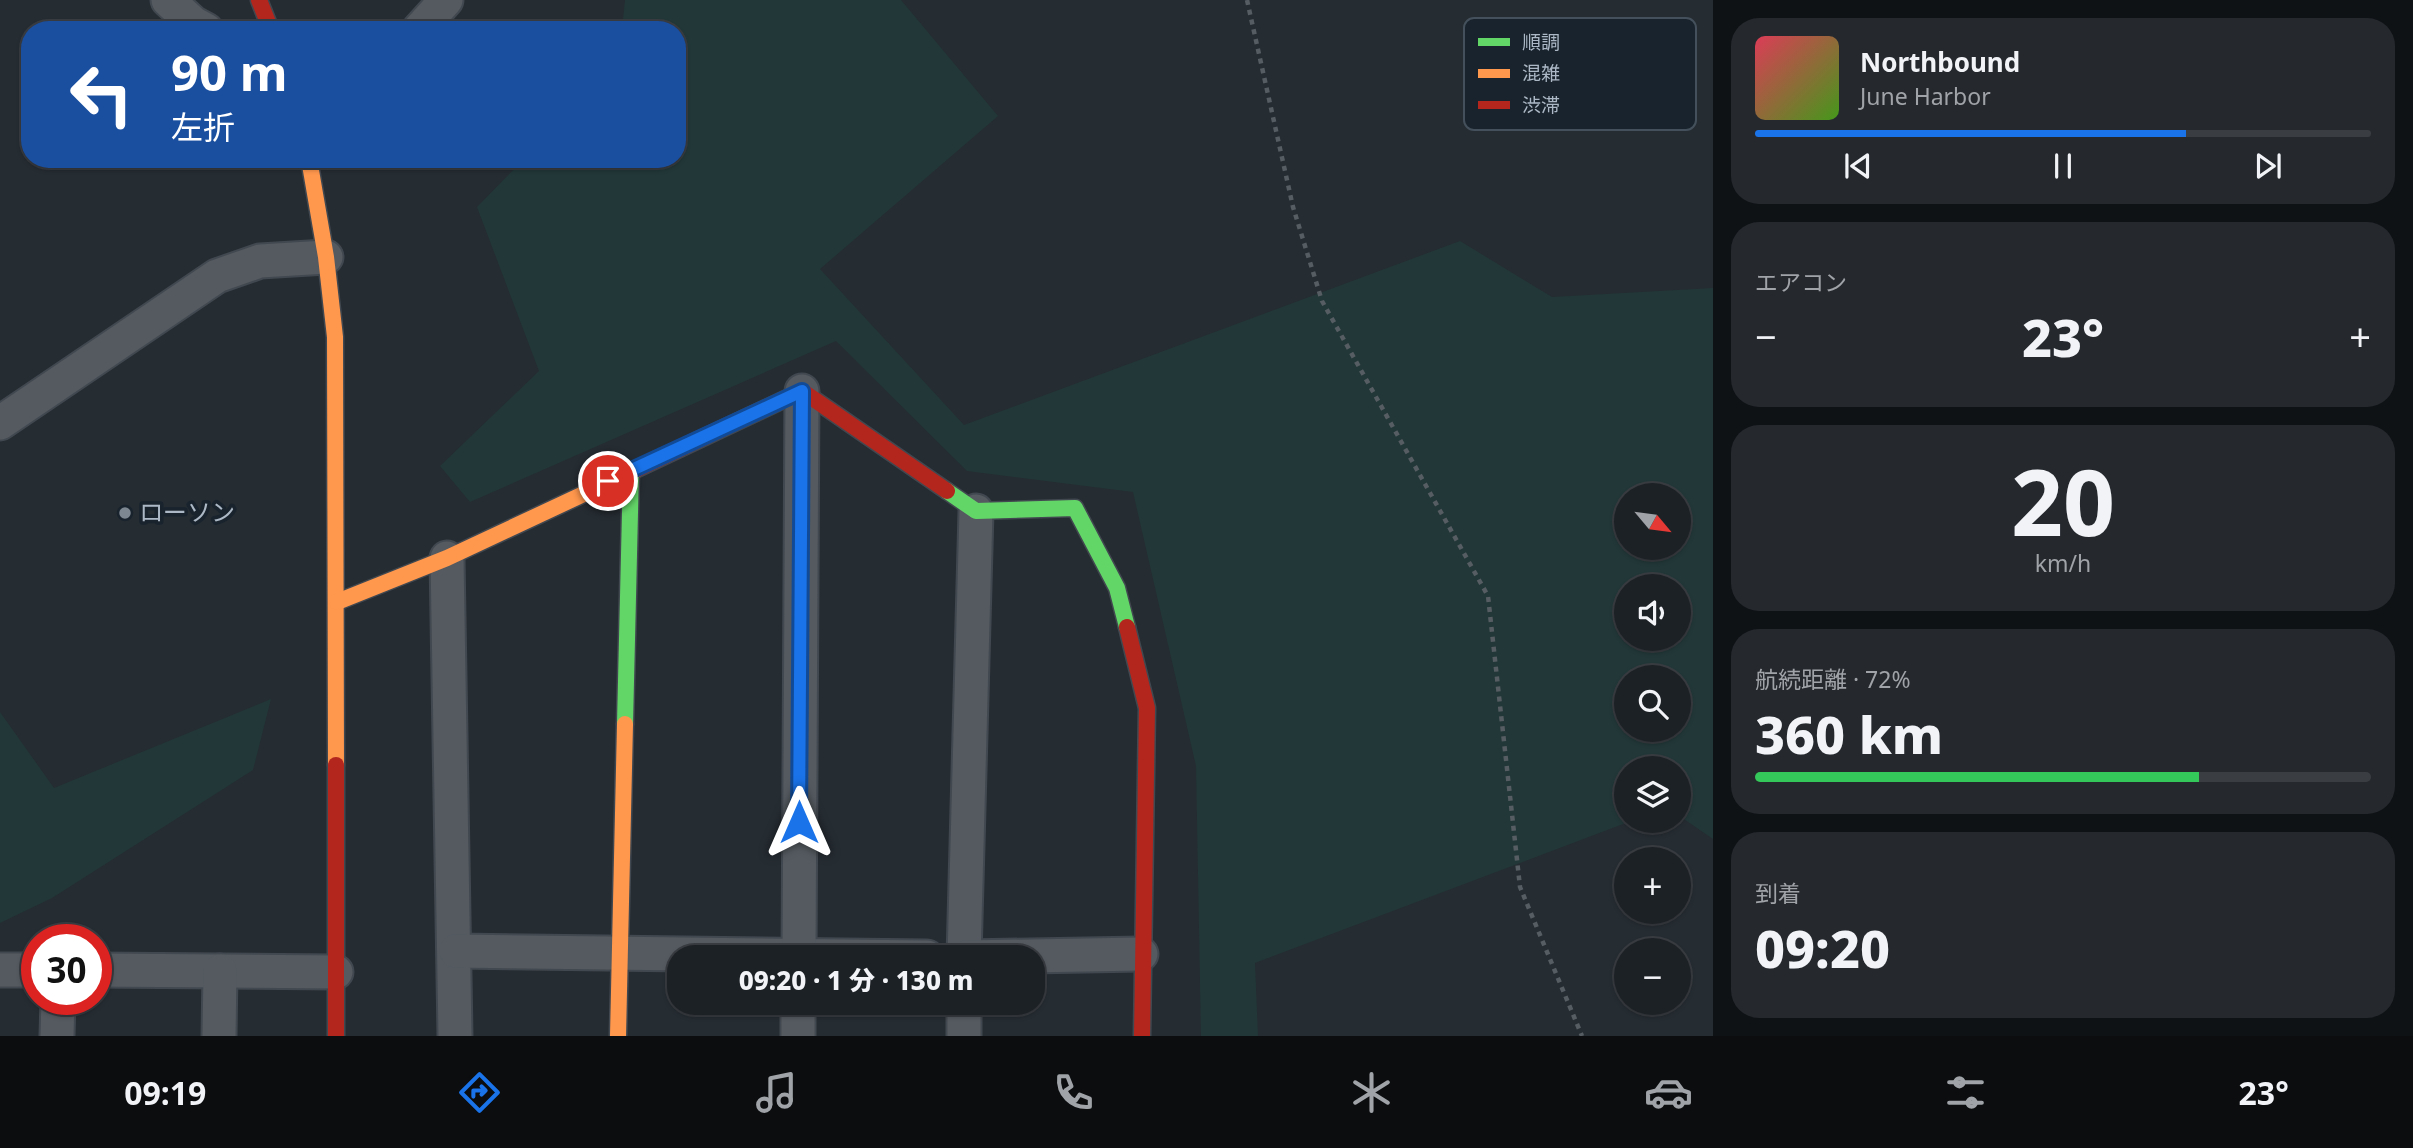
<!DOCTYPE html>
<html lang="ja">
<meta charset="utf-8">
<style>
body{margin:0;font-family:"Noto Sans","Noto Sans JP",sans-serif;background:#25292e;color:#f1f3f6;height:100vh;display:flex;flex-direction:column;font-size:26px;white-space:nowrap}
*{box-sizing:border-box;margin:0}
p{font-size:23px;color:#a0a3a7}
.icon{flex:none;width:38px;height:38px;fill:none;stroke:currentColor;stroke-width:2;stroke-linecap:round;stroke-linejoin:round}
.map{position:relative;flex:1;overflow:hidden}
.drawer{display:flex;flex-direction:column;gap:18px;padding:18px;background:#0f1215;width:700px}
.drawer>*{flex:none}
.hud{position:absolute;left:21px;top:21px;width:665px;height:147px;border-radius:28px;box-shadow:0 2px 5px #0004,0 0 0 2px #3a3e43;background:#1a4fa0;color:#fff;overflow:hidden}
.needle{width:46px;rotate:119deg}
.buttons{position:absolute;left:1614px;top:483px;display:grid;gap:14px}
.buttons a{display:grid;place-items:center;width:77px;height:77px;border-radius:50%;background:#1c2126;box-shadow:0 2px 5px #0004,0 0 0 2px #3a3e43;font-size:35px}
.speed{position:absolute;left:21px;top:924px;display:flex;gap:14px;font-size:35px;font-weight:700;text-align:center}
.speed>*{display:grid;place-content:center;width:91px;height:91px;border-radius:50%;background:#1c2126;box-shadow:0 2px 5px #0004,0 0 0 2px #3a3e43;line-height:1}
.speed .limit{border:10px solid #d22;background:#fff;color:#111}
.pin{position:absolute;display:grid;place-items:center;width:60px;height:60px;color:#fff;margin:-30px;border:4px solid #fff;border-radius:50%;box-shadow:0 2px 7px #0007}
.me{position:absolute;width:77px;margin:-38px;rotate:0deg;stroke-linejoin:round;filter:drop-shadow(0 0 5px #0008)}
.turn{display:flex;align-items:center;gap:24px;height:147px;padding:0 35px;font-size:32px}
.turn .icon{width:91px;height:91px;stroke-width:2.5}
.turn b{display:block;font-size:49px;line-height:60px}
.big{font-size:52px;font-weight:800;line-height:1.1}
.drawer .widget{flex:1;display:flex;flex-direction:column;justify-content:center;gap:10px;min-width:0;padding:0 24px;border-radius:28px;background:#25292e}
.drawer .dial{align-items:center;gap:0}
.dial b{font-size:91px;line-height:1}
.song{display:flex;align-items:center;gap:21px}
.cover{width:84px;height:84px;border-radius:10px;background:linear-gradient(135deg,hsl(350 70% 55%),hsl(100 70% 35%))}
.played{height:7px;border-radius:4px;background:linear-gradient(90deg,#1a73e8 70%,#3a3e43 70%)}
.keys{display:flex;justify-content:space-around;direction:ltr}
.heat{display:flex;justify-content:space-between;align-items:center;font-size:38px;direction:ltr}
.charge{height:10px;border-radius:5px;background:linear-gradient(90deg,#34c759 72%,#3a3e43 0)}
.trip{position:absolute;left:667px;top:945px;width:378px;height:70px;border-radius:28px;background:#1c2126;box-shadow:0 2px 5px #0004,0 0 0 2px #3a3e43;font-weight:800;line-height:70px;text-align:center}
.tab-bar{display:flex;height:112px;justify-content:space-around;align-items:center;background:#0b0d0f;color:#a0a3a7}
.tab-bar .icon{width:49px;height:49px}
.tab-bar .active{color:#1a73e8}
.tab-bar b{font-size:32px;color:#f1f3f6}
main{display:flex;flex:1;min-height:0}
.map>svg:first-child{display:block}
.green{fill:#223738;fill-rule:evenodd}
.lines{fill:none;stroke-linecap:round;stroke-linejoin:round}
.street-casing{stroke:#42484f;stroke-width:37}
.fast-casing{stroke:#42484f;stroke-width:19}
.slow-casing{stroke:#42484f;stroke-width:19}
.jam-casing{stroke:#42484f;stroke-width:19}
.path{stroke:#565d63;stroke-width:4.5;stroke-dasharray:5 5;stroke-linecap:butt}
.street{stroke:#545a60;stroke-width:33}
.fast{stroke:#63d668;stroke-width:16}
.slow{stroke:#ff974d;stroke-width:16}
.jam{stroke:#b3261e;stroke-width:16}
.route-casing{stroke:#114b97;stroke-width:18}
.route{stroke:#1a73e8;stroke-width:12}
.poi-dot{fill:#7d8792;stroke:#18232d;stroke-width:2.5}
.labels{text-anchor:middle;stroke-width:7;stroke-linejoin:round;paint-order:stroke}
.poi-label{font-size:24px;fill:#acb8c5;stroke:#18232d;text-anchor:start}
.key{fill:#18232d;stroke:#44505b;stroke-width:2}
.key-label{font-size:19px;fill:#acb8c5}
</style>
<main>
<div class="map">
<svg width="1713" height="1036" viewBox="0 0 1713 1036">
<rect width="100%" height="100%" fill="#252c32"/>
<!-- green -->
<g class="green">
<path d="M625,0h276l97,116 -178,153 144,156 496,-184 92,56 161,-9v551l-35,-24v-47h-52v53h5l-376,142 3,73h-57l-5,-270 -63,-274 -166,-21 -131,-130 -366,161 -30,-36 99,-95 -62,-164 47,-48h153v-129h-55zM1626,495h52v53h-52zM1626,586h52v53h-52zM1626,677h52v53h-52z"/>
<path d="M271,699l-18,71 -201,128 -52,25v-211l54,76z"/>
</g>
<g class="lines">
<!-- street casing -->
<g class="street-casing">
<g id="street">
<path d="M168,0l25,23 13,7"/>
<path d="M419,30l27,-30"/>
<path d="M0,423l217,-147 43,-15 66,-4"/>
<path d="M447,558l8,478"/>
<path d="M456,951l471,6"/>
<path d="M799,957l3,-566"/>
<path d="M964,957l12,-446"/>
<path d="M966,957l175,-3"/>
<path d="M0,970h37"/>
<path d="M96,970l240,2"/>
<path d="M964,1003v33"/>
<path d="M57,1036l1,-37"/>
<path d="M219,1036l1,-65"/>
<path d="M798,1036v-33"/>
</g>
</g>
<!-- fast casing -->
<g class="fast-casing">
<g id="fast">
<path d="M947,491l29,20 99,-3 42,80 10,39"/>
<path d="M625,724l6,-254"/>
</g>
</g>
<!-- slow casing -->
<g class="slow-casing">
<g id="slow">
<path d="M309,159l17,98 9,80 1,428"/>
<path d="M337,602l110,-44 190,-89"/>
<path d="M618,1036l7,-312"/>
</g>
</g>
<!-- jam casing -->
<g class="jam-casing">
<g id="jam">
<path d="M259,0l12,30"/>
<path d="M637,469l165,-78 145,100"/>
<path d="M1127,627l20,81 -5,328"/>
<path d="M336,765v271"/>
</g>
</g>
<!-- path -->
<path class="path" d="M1247,0l46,207 29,94 166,295 32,291 62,149"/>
<!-- street -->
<use href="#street" class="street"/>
<!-- fast -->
<use href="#fast" class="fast"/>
<!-- slow -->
<use href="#slow" class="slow"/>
<!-- jam -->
<use href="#jam" class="jam"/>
</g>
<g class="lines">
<!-- route casing -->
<g class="route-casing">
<path id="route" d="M608,481l194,-90 -3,431"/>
</g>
<!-- route -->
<use href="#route" class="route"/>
</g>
<!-- markers -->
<circle class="poi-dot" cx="125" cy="513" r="7"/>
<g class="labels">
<!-- poi labels -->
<g class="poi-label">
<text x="139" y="521">ローソン</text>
</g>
</g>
<!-- legend -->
<rect x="1464" y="18" width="232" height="112" rx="10" class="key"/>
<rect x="1478" y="38" width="32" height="8" fill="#63d668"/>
<rect x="1478" y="69" width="32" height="9" fill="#ff974d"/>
<rect x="1478" y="101" width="32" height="8" fill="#b3261e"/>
<g class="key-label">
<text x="1522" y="49">順調</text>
<text x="1522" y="80">混雑</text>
<text x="1522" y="112">渋滞</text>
</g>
</svg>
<div class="buttons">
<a><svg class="needle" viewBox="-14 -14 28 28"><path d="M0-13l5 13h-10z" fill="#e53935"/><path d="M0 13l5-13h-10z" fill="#a0a3a7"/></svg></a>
<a><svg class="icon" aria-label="sound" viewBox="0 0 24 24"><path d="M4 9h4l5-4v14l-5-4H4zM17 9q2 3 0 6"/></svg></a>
<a><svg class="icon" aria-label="search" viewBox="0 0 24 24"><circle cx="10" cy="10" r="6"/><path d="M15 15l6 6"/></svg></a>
<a><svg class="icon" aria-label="layers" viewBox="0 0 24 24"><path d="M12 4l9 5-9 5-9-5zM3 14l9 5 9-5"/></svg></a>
<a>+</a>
<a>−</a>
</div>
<div class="speed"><div class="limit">30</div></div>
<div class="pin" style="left:608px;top:481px;background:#d93025"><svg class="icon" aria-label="arrive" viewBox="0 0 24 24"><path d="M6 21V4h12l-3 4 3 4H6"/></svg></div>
<svg class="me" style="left:799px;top:822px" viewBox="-20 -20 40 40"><path d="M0-17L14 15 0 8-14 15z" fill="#1a73e8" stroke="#fff" stroke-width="4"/></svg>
<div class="trip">09:20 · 1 分 · 130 m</div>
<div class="hud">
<div class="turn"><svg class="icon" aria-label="left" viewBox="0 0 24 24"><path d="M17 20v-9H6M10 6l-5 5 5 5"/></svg><div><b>90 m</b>左折</div></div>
</div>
</div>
<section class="drawer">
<div class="widget">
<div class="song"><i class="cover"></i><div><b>Northbound</b><p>June Harbor</p></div></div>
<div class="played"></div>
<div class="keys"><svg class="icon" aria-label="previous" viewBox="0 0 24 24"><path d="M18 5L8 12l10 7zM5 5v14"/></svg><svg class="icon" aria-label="pause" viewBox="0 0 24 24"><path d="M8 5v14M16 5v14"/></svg><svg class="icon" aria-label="next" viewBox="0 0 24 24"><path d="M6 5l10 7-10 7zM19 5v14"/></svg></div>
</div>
<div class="widget"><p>エアコン</p>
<div class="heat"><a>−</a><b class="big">23°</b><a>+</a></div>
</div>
<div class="widget dial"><b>20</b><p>km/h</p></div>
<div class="widget"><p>航続距離 · 72%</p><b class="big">360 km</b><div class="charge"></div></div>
<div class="widget"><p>到着</p><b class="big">09:20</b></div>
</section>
</main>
<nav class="tab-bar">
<b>09:19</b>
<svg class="icon active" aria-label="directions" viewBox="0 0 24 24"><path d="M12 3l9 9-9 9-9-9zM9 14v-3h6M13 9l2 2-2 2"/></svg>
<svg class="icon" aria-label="music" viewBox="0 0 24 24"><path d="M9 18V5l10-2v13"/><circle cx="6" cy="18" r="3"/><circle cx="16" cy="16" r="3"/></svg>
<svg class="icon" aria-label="phone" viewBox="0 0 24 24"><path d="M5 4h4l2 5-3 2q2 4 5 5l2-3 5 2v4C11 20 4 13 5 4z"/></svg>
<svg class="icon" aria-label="climate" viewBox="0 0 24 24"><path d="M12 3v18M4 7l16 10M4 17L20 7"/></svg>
<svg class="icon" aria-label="car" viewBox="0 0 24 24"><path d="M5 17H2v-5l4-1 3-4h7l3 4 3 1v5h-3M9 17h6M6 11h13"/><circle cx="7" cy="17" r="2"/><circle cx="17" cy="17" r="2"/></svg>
<svg class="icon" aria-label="filters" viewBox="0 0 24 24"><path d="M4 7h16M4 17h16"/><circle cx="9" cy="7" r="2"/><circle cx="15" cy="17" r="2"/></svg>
<b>23°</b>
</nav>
